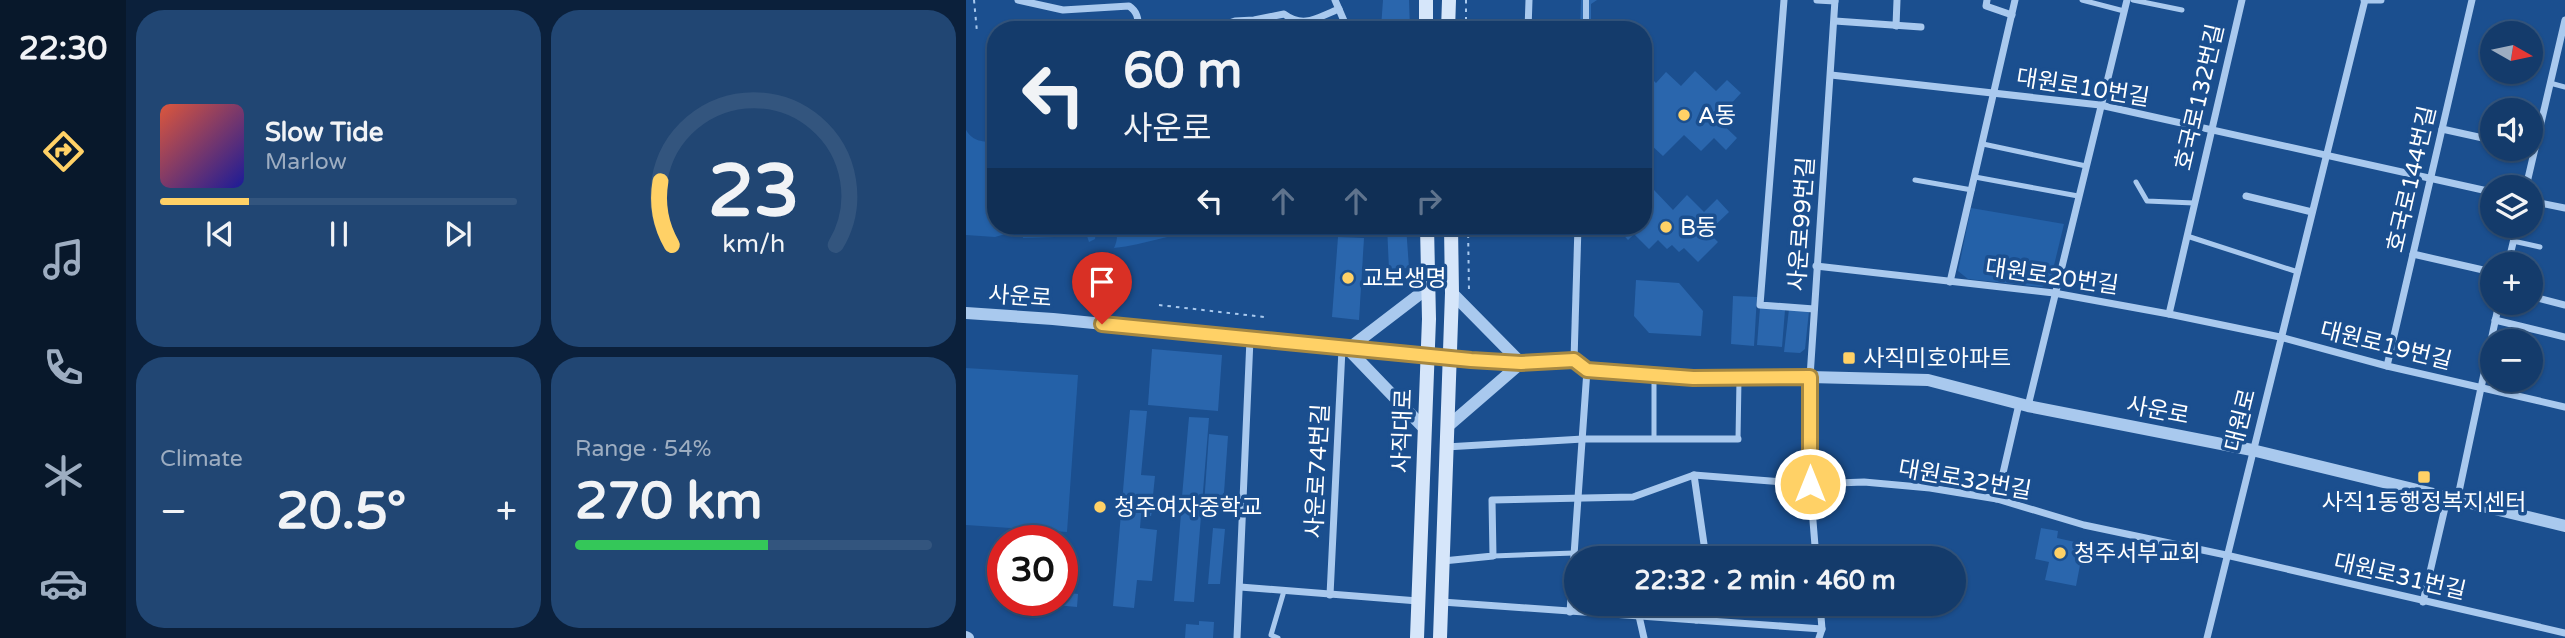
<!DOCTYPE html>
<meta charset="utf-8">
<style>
body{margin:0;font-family:"Varela Round","Noto Sans KR",sans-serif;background:#214673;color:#f1f3f6;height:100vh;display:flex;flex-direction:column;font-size:26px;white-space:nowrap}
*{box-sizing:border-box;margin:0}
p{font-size:23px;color:#9dadc1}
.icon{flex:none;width:38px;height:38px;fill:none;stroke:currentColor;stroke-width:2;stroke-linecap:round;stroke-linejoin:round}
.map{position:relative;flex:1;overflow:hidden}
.panel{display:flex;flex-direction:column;gap:10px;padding:10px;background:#0b203b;width:840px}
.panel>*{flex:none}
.hud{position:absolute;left:21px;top:21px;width:665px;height:214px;border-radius:28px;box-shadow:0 2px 5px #0004,0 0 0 2px #33557e;background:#143b6b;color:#f1f3f6;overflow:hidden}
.needle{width:46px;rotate:99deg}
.tools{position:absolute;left:1514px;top:21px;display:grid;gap:14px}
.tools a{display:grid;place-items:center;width:63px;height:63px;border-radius:50%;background:#143b6b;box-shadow:0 2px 5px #0004,0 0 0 2px #33557e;font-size:35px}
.speed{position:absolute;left:21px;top:525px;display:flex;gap:14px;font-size:35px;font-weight:700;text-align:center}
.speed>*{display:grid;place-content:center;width:91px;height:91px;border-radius:50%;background:#143b6b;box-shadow:0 2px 5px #0004,0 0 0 2px #33557e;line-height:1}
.speed .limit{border:10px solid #d22;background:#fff;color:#111}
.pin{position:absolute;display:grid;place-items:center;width:60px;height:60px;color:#fff;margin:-72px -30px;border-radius:50% 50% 50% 0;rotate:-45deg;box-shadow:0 0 7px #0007}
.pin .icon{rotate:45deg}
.me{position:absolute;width:77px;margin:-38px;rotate:0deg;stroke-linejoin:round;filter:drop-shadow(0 0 5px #0008)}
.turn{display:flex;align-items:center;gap:24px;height:147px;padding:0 21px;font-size:32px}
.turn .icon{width:91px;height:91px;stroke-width:2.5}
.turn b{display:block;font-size:49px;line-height:60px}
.lanes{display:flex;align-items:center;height:66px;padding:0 21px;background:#0003;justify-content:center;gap:35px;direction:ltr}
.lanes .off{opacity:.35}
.big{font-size:52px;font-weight:800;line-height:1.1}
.panel .tile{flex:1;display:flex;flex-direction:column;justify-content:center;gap:10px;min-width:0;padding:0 24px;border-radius:28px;background:#214673}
.panel .dial{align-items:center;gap:0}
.dial svg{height:182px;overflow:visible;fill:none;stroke:#33557e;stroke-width:7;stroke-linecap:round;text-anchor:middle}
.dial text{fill:#f1f3f6;stroke:none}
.song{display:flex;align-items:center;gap:21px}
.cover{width:84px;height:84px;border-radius:10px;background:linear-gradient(135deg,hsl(10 70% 55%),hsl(240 70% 35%))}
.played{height:7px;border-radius:4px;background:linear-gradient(90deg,#ffd166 25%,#33557e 25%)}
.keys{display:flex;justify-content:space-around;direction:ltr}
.heat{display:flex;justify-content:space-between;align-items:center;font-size:38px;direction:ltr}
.charge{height:10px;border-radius:5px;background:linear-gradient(90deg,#34c759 54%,#33557e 0)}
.panel .tiles{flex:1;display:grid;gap:10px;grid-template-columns:repeat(2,1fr)}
.trip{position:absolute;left:598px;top:546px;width:402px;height:70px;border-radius:35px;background:#143b6b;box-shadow:0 2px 5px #0004,0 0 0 2px #33557e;font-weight:800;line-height:70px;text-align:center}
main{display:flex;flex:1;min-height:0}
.dock{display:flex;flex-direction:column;width:126px;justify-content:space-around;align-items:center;background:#08182b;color:#9dadc1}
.dock .icon{width:49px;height:49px}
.dock .on{color:#ffd166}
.dock b{font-size:32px;color:#f1f3f6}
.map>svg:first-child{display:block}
.green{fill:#2461a8}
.building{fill:#2a66ad}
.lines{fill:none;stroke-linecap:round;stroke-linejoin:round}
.path{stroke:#a9c9ee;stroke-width:2;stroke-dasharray:3.5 5;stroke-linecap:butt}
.service{stroke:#a9c9ee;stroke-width:5}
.pedestrian{stroke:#a9c9ee;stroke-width:6}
.minor{stroke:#a9c9ee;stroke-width:7}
.tertiary{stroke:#a9c9ee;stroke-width:12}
.secondary{stroke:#d6e6fa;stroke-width:14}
.route-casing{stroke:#a68842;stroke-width:18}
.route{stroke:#ffd166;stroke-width:12}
.poi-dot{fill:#ffd166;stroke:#1b4f8f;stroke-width:2.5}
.labels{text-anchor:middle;stroke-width:7;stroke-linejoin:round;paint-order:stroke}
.street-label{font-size:23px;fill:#fff;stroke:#1b4f8f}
.poi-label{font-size:23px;fill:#fff;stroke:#1b4f8f;text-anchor:start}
</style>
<main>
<nav class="dock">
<b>22:30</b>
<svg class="icon on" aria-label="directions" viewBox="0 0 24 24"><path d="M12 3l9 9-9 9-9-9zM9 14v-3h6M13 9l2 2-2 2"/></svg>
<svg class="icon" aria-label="music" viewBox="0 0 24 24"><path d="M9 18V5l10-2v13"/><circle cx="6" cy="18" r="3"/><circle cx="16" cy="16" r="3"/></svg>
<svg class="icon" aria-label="phone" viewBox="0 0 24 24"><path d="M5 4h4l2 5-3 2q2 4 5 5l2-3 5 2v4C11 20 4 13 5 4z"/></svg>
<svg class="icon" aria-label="climate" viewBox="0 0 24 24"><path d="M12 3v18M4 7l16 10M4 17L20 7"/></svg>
<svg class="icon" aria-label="car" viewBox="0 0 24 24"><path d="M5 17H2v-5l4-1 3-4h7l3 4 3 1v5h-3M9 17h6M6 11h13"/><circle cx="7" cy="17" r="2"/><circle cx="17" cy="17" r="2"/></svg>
</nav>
<section class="panel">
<div class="tiles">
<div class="tile">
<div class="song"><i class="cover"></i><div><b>Slow Tide</b><p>Marlow</p></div></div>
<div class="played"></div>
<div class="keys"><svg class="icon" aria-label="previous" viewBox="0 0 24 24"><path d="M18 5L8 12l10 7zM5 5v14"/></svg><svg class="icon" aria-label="pause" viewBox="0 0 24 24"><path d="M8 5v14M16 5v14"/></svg><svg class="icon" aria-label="next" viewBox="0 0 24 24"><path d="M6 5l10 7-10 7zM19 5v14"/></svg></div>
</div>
<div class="tile dial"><svg viewBox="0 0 100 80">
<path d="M14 69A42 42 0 1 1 86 69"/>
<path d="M14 69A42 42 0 0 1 9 41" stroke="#ffd166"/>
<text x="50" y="56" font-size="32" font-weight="700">23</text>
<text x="50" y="72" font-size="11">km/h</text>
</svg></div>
<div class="tile"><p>Climate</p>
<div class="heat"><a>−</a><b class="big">20.5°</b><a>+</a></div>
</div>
<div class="tile"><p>Range · 54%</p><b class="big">270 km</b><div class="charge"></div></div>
</div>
</section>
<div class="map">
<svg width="1599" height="638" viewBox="0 0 1599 638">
<rect width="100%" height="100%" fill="#1b4f8f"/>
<!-- green -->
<g class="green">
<path d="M0,130c8,13 16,10 30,14v82h105h-4l-2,13 -6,3 -2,-6 -64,2 -1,-10h-8l-2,4 -17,5 -29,-2z"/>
<path d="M1005,208l93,16 -14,58 -8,5 -74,-8 -10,-8z"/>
<path d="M147,226h163c-26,19 -43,4 -70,5 -31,1 -61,14 -92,17 4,-9 4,-13 -1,-22z"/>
<path d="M0,368l112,7 -11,157 -101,-7z"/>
</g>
<!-- building -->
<g class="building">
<path d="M417,0h26l1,30 -29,-2z"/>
<path d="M615,0h16l-6,4v26h-11z"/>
<path d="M677,70l13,13 10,-11 15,14 14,-15 21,20 11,-11 14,13 -24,26 20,19 -11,12 -12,-12 -13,13 -17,-16 -21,21 -13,-12 -7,7v-31l8,-8 -8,-8z"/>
<path d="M688,190l19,20 14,-15 17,17 13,-13 12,13 -21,20 10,10 -20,20 -14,-14 -5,4 -7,-7 -5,4 -9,-9 -9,9 -15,-15 -6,6 -11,-12 3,-2h23v-25z"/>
<path d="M421,226h19l3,42 -20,1z"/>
<path d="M372,237l26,1 -5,82 -27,-3z"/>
<path d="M670,280l43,3 24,28 -2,25 -52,-3 -15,-17z"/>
<path d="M767,296l24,1 -3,49 -23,-2z"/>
<path d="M794,308l25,2 -3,37 -25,-2z"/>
<path d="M823,309l20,2 -4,38 -5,4 -16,-1z"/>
<path d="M186,349l70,6 -4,56 -70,-6z"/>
<path d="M164,410l17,1 -6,64 14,1 -3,29 29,3 8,-91 20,1 -15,184 -20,-1 7,-88 -29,-2 -1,5 -10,-1 -1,13 17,2 -5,51 -15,-1 -3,28 -21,-2z"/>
<path d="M243,434l19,2 -5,71 -19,-2z"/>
<path d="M247,528l12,1 -5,55h-12z"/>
<path d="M1075,528l17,3 -1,7 27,6 -8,42 -31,-6 4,-18 -14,-3z"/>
<path d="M96,592l16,2 -1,13 -21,-2v-5h6z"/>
<path d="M42,600h19v11l-19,-1z"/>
<path d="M233,621l15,1 -1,16h-28l1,-14 13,1z"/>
</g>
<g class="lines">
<!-- path -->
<g class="path">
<path d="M8,0l3,32"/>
<path d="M500,0v30"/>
<path d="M502,226l1,65"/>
<path d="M193,305l105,12"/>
</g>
<!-- service -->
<g class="service">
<path d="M1116,0l42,11"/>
<path d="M1167,0l49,10"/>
<path d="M1584,83l15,4"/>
<path d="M1017,144l103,22"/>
<path d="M1009,177l103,19"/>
<path d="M949,180l57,10"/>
<path d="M1170,182l11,19 47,2"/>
<path d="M1221,236l111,36"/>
<path d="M1547,241l27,6"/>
<path d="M688,375v64"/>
<path d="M772,439l1,-60"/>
<path d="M527,556l81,-3"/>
<path d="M312,638l-7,-3 13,-44"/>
</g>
<!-- pedestrian -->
<path class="pedestrian" d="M620,30v-30"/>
<!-- minor -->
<g class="minor">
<path d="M52,0l45,10 66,-4c9,6 9,13 10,24"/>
<path d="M369,0l13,30"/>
<path d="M818,0l-24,305 54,4"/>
<path d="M851,0l18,1"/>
<path d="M1021,0l-1,6 26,9"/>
<path d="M1398,0h17"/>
<path d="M869,21l86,6"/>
<path d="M930,26l1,-26"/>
<path d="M243,30l26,-9 19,-1 30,-6c20,15 34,3 55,-5"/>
<path d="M562,30l1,-30"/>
<path d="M865,75l269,30 392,87"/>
<path d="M1476,129l50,11"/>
<path d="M1560,187l39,-167"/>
<path d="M1280,196l66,16"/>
<path d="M1564,201l35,7"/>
<path d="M614,226l33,1"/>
<path d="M1447,254l79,18"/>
<path d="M1542,264l9,-38"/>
<path d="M850,266l238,27 115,21 111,23 107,29 178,41"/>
<path d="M984,282l65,-282"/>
<path d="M1564,296l35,9"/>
<path d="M1203,314l73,-314"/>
<path d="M1529,320l70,17"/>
<path d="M608,360l4,-134"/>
<path d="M1421,366l85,-366"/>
<path d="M1062,406l99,-406"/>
<path d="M480,447l137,-8h155"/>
<path d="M728,475l12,83"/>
<path d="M1031,499l22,-95"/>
<path d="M1491,501l42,-198"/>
<path d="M850,558l-6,-74v-107l25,-377"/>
<path d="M477,561l50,-5 -1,-56 141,-3 61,-22 116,9 54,-2 66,6 67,11 87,26 142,30 339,78"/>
<path d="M274,587l178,14"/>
<path d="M364,595l12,-246"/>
<path d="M476,602l380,27"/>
<path d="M1457,602l24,-103"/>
<path d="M604,612l17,-242"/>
<path d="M673,616l5,22"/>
<path d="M730,620l3,-16"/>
<path d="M271,638l13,-299"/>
<path d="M853,638l3,-9 -2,-25"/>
<path d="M1241,638l158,-638"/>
</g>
<!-- tertiary -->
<g class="tertiary">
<path d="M486,293l69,70"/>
<path d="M0,313l87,6 418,41 50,3 53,-3 13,10 106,8 117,-1 118,3 100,26 224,44 313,76"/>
<path d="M382,349l76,79"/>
<path d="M382,349l81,-62"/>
<path d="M481,427l74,-64"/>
<path d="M0,637l2,1"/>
</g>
<!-- secondary -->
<g class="secondary">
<path d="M460,30v-30"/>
<path d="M482,30l1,-30"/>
<path d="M451,638l12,-319 -2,-93"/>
<path d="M474,638l12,-345 -1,-67"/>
</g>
</g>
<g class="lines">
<!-- route casing -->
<g class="route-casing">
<path id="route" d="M136,324l369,36 50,3 53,-3 13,10 106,8 117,-1v107"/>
</g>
<!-- route -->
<use href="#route" class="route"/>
</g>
<!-- markers -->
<g class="poi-dot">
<circle cx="718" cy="115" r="7"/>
<circle cx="700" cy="227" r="7"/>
<circle cx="382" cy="278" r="7"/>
<rect x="876" y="351" width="14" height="14" rx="3.5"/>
<rect x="1451" y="470" width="14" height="14" rx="3.5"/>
<circle cx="134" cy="507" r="7"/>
<circle cx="1094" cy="553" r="7"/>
</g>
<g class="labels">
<!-- street labels -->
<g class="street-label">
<text transform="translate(1117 87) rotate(9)" y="8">대원로10번길</text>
<text transform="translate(1233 97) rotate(-77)" y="8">호국로132번길</text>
<text transform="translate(1445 179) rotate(-77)" y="8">호국로144번길</text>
<text transform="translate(835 224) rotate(-86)" y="8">사운로99번길</text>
<text transform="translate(1086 276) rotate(8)" y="8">대원로20번길</text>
<text transform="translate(54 296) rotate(4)" y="8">사운로</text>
<text transform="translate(1420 345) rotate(14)" y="8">대원로19번길</text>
<text transform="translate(1192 410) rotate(11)" y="8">사운로</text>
<text transform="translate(1274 420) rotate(-76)" y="8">대원로</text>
<text transform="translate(436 431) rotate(-88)" y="8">사직대로</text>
<text transform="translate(351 471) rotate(-87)" y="8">사운로74번길</text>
<text transform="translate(999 479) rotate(10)" y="8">대원로32번길</text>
<text transform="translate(1434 576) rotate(13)" y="8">대원로31번길</text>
</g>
<!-- poi labels -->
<g class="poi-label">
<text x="732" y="123">A동</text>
<text x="714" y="235">B동</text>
<text x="396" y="286">교보생명</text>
<text x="897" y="366">사직미호아파트</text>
<text x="1458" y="510" text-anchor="middle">사직1동행정복지센터</text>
<text x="148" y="515">청주여자중학교</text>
<text x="1108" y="561">청주서부교회</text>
</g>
</g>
</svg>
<div class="tools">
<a><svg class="needle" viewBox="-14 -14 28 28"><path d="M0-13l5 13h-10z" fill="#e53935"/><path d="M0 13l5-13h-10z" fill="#9dadc1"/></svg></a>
<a><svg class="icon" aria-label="sound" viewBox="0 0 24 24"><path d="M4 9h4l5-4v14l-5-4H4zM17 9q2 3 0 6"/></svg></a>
<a><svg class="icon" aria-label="layers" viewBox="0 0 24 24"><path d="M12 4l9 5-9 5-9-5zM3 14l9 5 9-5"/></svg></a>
<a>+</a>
<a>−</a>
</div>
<div class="speed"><div class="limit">30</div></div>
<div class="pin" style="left:136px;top:324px;background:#d93025"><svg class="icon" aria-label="arrive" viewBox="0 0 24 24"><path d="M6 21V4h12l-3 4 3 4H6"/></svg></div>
<svg class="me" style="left:844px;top:484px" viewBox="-20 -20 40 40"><circle r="17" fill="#ffd166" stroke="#fff" stroke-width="3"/><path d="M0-11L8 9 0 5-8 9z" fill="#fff"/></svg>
<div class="trip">22:32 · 2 min · 460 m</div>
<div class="hud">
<div class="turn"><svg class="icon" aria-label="left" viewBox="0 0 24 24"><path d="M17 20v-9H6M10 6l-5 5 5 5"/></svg><div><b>60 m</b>사운로</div></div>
<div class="lanes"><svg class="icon" aria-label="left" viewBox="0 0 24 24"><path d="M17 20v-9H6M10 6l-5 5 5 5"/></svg><svg class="icon off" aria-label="ahead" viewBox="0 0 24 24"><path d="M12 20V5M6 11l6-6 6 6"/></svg><svg class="icon off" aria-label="ahead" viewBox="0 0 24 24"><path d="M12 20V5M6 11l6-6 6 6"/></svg><svg class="icon off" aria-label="right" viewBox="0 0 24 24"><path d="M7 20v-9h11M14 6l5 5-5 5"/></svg></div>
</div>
</div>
</main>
